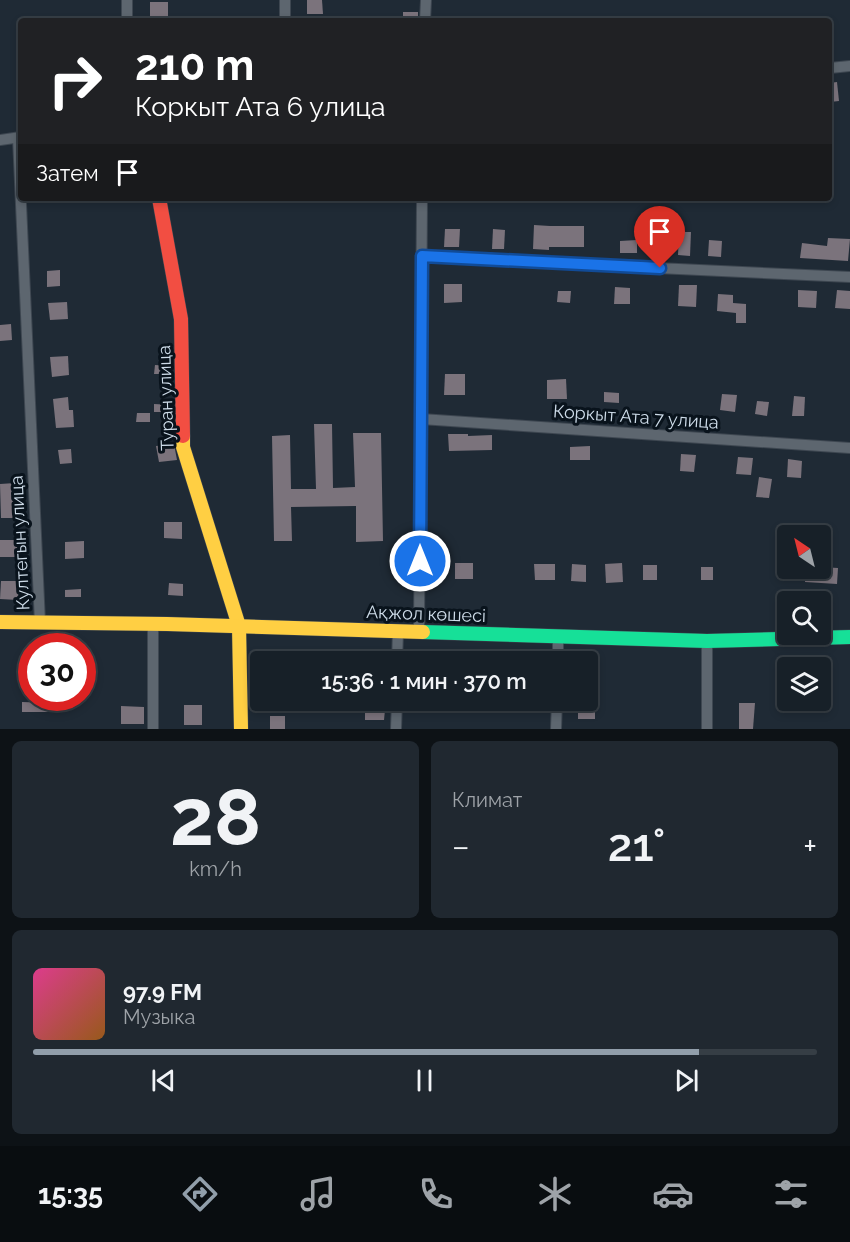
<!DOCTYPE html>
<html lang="ru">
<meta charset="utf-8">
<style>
body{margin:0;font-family:Raleway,sans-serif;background:#202830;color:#f1f3f6;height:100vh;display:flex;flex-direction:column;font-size:22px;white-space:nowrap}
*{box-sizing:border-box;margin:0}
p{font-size:20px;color:#9ea3a8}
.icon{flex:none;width:33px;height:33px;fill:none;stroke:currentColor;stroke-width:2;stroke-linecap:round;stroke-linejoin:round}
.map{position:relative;height:729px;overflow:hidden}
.sheet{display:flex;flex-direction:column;gap:12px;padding:12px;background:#0d1216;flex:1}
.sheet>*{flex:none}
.hud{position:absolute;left:18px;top:18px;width:814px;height:183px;border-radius:6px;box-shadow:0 3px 9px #0003,0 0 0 2px #363e45;background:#202124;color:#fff;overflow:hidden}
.needle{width:39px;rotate:325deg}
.tools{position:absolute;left:777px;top:525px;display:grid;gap:12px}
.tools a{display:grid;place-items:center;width:54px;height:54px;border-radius:6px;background:#172028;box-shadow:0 3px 9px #0003,0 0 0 2px #363e45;font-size:30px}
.speed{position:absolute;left:18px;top:633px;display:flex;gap:12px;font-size:30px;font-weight:700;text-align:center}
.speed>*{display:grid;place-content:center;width:78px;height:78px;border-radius:50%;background:#172028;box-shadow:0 3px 9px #0003,0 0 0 2px #363e45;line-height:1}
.speed .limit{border:9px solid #d22;background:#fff;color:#111}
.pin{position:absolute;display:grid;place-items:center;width:51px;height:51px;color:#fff;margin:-62px -26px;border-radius:50% 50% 50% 0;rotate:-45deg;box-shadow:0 0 6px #0007}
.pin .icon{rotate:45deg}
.me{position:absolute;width:66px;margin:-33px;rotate:0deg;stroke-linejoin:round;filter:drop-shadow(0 0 4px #0008)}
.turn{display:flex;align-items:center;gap:21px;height:126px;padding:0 18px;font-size:27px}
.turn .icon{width:78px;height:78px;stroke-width:2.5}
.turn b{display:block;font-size:42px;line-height:51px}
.then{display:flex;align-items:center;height:57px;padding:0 18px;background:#0003;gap:12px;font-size:22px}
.big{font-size:45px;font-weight:600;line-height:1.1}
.sheet .card{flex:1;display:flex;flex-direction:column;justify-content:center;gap:9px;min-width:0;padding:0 21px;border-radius:9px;background:#202830}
.sheet .dial{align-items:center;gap:0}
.dial b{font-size:78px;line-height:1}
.song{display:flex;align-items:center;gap:18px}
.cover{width:72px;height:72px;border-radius:9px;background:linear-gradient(135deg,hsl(330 70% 55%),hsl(30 70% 35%))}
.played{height:6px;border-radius:3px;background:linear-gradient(90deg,#919eaa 85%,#363e45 85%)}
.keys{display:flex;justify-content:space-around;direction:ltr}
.heat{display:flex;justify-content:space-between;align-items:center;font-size:33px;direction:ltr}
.sheet .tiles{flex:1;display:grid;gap:12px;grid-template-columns:1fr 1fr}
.card:last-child{grid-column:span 2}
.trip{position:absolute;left:250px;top:651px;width:348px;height:60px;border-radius:6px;background:#172028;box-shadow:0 3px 9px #0003,0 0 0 2px #363e45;font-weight:600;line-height:60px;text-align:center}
.tabs{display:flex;height:96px;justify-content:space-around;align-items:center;background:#090d10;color:#9ea3a8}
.tabs .icon{width:42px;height:42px}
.tabs .selected{color:#919eaa}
.tabs b{font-size:27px;color:#f1f3f6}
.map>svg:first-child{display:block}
.building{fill:#7b737c}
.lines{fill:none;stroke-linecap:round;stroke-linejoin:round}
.street-casing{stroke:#3e4751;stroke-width:12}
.fast-casing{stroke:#3e4751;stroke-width:15}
.slow-casing{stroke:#3e4751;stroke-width:15}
.jam-casing{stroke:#3e4751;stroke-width:15}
.street{stroke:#5d666f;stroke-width:10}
.fast{stroke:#16e098;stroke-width:14}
.slow{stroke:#ffcf43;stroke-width:14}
.jam{stroke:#f24e42;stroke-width:14}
.route-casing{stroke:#114b97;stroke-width:15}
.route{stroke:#1a73e8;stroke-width:10}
.labels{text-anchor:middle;stroke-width:6;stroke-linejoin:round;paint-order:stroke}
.street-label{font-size:18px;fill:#cedce9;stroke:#09131c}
</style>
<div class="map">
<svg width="850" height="729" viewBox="0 0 850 729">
<rect width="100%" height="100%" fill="#1f2a35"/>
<!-- building -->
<g class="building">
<path d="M307,0h15l1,14h-16z"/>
<rect x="150" y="2" width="18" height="16"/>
<rect x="403" y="12" width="15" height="9"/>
<path d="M837,82l2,19 -9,1v-19z"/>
<path d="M534,225l16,1h34v21h-35v3l-16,-1z"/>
<path d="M445,229h15l-1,18h-15z"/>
<path d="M493,229l12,1 -1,19h-12z"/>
<path d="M679,232h12l-1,24 -12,-1z"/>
<path d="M828,238l22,1 -2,22 -48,-3 2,-15 25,3z"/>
<path d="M637,240v13h-17v-12z"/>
<path d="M709,240l13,1 -1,16 -13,-1z"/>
<path d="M60,270v16l-13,1v-16z"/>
<path d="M444,284h18v18l-18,1z"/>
<path d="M679,285h18l-1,22 -18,-1z"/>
<path d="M615,287l15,1v16h-16z"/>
<path d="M798,290l19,1 -1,17 -18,-1z"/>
<path d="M837,290l13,1v18l-15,-1z"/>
<path d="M558,291h13l-1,12 -13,-1z"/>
<path d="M718,294l15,1v8l13,1v19h-10v-10l-19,-2z"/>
<path d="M67,302l1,17 -18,1 -2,-17z"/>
<path d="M11,324l1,16 -12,1v-16z"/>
<path d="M68,356l1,19 -17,2 -2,-20z"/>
<path d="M155,365l15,1 -1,8h-15z"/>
<path d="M445,374h20v21h-21z"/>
<path d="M566,379l1,20h-20v-19z"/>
<path d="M604,392l15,1v10l-15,-1z"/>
<path d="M722,394l15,1 -2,17 -15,-2z"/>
<path d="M794,396l11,1 -1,19h-12z"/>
<path d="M68,397l1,13h4l1,17 -18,1 -3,-29z"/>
<path d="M757,401l12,1 -2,14 -12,-2z"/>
<path d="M154,404l18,1v7h-18z"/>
<path d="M137,413h13v9h-14z"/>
<path d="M314,424h18l1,64 22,-1 -2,-54h28l2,108 -27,1v-36l-65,1 1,34h-18l-2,-105 18,-1 1,54h25z"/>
<path d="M448,434h20v2l24,-1v15l-43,1z"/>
<path d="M174,444l3,16 -18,2 -3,-16z"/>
<path d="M590,446v14h-20v-13z"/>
<path d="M71,449l1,14 -12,1 -2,-14z"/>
<path d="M681,454l15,1 -2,17 -14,-1z"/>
<path d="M738,457l15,1 -2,17 -15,-1z"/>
<path d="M788,459l14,2 -1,17 -14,-1z"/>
<path d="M759,477l13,2 -3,19 -13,-1z"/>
<path d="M15,483l1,19h3l-1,16h-17l-1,-34z"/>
<path d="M164,522h18v17l-18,-1z"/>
<rect x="0" y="540" width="17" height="17"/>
<path d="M84,541v17l-19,1v-17z"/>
<rect x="455" y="563" width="18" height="16"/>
<path d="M622,563l1,19 -17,1 -1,-19z"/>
<path d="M534,564h21v16h-20z"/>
<path d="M572,564l14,1v17l-15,-1z"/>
<rect x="643" y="565" width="14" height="15"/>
<rect x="701" y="567" width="12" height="13"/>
<path d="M821,567l17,1 -1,16 -32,-2 1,-14h15z"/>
<path d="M1,581h18l-1,19 -18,-1z"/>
<path d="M169,583l14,1v12l-15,-1z"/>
<path d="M81,589v8h-16v-7z"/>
<rect x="488" y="701" width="21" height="9"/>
<path d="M22,702l30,1 -1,9h-29z"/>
<path d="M739,703h16l-2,26h-14z"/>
<rect x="184" y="705" width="18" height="20"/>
<rect x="578" y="705" width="17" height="14"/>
<path d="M121,706l23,1v17h-23z"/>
<path d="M365,710h20l-1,10h-19z"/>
<rect x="270" y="716" width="15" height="13"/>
</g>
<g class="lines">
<!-- street casing -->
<g class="street-casing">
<g id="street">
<path d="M285,0v21"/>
<path d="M127,21v-21"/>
<path d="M425,21l1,-21"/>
<path d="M830,68l20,-2"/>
<path d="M18,138l22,485"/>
<path d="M0,140l21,-3"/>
<path d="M422,257l428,20"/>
<path d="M421,419l429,29"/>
<path d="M153,624v105"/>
<path d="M419,632l3,-434"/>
<path d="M707,641v88"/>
<path d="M397,662l1,-31"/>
<path d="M558,662v-25"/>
<path d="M396,729l1,-29"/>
<path d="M556,729l1,-29"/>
</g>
</g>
<!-- fast casing -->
<g class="fast-casing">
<path id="fast" d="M423,632l284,9 143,-4"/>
</g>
<!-- slow casing -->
<g class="slow-casing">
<g id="slow">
<path d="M183,436v11l56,179 2,103"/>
<path d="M0,622l167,2 256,8"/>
</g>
</g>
<!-- jam casing -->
<g class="jam-casing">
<path id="jam" d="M159,198l22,121 2,117"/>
</g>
<!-- street -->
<use href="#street" class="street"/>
<!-- fast -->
<use href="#fast" class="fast"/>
<!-- slow -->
<use href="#slow" class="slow"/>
<!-- jam -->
<use href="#jam" class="jam"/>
</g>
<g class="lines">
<!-- route casing -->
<g class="route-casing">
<path id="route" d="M420,561l2,-305 238,12"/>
</g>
<!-- route -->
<use href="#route" class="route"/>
</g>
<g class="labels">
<!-- street labels -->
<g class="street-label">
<text transform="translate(166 398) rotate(-92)" y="6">Туран улица</text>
<text transform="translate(636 417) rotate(4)" y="6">Коркыт Ата 7 улица</text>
<text transform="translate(20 543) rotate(-93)" y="6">Култегын улица</text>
<text transform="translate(426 614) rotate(2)" y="6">Ақжол көшесі</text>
</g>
</g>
</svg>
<div class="tools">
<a><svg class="needle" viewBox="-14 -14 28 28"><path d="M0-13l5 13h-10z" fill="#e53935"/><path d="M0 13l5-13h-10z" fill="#9ea3a8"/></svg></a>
<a><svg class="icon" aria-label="search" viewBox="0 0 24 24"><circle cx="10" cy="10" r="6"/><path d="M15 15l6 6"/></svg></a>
<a><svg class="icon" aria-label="layers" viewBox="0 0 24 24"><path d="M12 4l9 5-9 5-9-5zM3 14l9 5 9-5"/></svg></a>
</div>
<div class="speed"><div class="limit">30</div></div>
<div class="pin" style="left:660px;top:268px;background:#d93025"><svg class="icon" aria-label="arrive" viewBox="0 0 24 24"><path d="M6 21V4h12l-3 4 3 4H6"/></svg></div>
<svg class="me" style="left:420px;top:561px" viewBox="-20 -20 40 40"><circle r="17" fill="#1a73e8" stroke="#fff" stroke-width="3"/><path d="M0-11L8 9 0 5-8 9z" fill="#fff"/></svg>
<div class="trip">15:36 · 1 мин · 370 m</div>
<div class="hud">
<div class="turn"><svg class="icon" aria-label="right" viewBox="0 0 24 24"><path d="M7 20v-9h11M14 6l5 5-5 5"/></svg><div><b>210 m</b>Коркыт Ата 6 улица</div></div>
<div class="then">Затем<svg class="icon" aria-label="arrive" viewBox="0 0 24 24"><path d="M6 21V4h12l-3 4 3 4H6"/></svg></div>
</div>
</div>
<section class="sheet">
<div class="tiles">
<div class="card dial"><b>28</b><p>km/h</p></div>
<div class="card"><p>Климат</p>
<div class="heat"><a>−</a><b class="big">21°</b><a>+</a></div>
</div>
<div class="card">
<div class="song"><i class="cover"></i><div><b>97.9 FM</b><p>Музыка</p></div></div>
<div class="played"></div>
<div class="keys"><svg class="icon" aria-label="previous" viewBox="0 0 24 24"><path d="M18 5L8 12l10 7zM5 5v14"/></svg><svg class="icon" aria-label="pause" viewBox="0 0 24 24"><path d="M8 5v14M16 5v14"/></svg><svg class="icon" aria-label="next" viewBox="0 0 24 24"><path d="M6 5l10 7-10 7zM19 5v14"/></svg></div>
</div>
</div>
</section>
<nav class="tabs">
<b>15:35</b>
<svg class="icon selected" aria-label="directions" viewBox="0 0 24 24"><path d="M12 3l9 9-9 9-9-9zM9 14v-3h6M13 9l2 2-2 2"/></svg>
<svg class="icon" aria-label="music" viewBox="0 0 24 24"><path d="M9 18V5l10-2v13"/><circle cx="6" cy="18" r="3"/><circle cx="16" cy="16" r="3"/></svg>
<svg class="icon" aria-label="phone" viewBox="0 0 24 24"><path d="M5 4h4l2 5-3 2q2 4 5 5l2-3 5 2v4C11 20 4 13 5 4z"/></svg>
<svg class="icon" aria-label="climate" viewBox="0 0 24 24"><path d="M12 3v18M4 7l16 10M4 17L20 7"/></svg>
<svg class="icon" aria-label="car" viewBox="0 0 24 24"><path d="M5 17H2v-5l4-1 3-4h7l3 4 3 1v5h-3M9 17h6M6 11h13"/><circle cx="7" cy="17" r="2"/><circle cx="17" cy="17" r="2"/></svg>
<svg class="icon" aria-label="filters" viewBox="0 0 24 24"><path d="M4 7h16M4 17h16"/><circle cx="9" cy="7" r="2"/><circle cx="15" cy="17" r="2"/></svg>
</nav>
